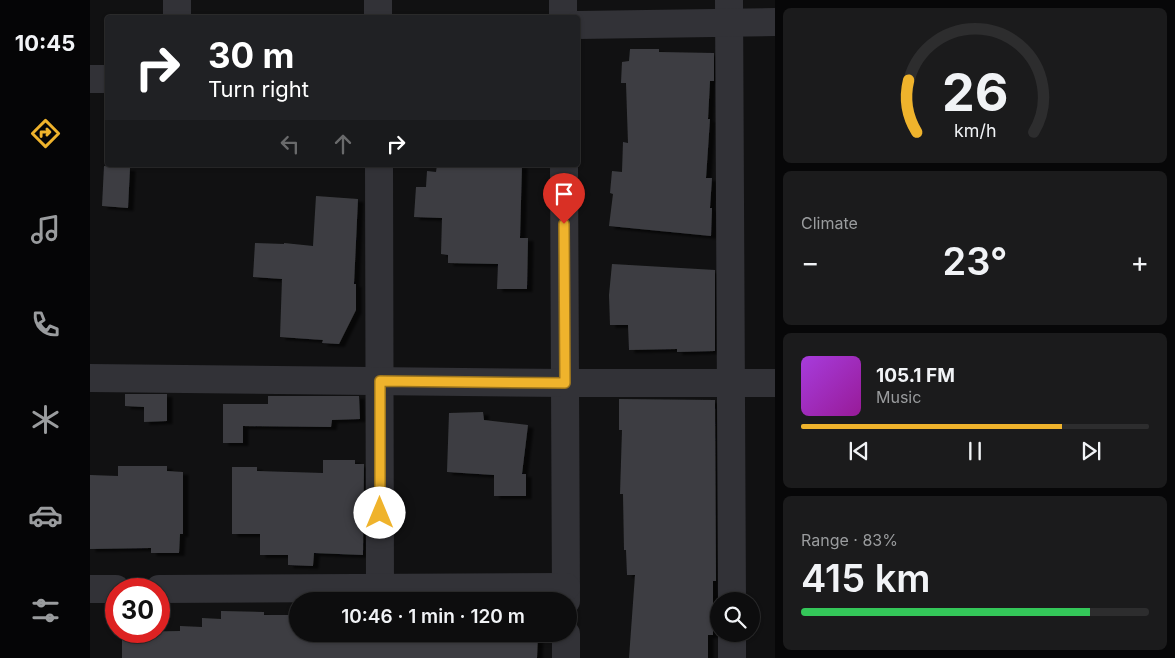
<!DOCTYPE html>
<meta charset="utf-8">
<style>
body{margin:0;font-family:Inter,sans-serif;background:#1b1b1c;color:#f1f3f6;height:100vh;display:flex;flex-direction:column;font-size:19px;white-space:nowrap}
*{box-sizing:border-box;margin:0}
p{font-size:16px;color:#9a9c9e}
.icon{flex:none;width:28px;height:28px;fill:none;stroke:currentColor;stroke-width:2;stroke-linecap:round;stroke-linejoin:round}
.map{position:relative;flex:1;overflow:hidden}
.sheet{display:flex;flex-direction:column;gap:8px;padding:8px;background:#070708;width:400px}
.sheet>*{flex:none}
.banner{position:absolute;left:15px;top:15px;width:475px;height:152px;border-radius:5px;box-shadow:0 1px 4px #0004,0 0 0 1px #2d2d2e;background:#202124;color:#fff;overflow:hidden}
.controls{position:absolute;left:620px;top:592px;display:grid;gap:10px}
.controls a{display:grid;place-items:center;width:50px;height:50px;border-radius:50%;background:#0d0d0e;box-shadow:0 1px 4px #0004,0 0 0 1px #2d2d2e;font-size:25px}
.speed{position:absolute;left:15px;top:578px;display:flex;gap:10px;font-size:25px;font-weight:700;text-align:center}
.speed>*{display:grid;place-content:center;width:65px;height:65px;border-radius:50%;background:#0d0d0e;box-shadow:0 1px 4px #0004,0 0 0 1px #2d2d2e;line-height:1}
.speed .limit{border:8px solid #d22;background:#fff;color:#111}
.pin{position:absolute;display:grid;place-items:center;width:42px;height:42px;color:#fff;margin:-51px -21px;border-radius:50% 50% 50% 0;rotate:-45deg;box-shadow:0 0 5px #0007}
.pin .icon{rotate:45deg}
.me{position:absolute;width:55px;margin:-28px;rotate:0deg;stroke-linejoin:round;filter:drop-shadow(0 0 4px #0008)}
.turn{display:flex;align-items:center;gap:18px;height:105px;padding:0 20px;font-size:22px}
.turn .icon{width:65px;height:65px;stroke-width:2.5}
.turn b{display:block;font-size:35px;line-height:42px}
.lanes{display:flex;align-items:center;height:48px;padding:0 20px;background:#0003;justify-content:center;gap:25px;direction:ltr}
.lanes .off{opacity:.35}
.big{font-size:38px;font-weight:600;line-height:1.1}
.sheet .card{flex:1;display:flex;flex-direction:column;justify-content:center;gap:8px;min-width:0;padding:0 18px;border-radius:8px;background:#1b1b1c}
.sheet .dial{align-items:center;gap:0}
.dial svg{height:130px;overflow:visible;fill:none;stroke:#2d2d2e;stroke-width:7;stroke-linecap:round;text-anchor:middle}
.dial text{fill:#f1f3f6;stroke:none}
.song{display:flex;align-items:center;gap:15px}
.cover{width:60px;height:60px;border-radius:8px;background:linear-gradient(135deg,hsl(280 70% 55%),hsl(300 70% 35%))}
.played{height:5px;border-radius:2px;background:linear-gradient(90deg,#efb32c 75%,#2d2d2e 75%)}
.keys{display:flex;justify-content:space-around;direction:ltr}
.heat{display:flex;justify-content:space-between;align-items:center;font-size:28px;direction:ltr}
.charge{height:8px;border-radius:4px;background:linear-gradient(90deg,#34c759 83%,#2d2d2e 0)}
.trip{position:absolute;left:199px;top:592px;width:288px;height:50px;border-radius:25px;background:#0d0d0e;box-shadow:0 1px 4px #0004,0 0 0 1px #2d2d2e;font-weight:600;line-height:50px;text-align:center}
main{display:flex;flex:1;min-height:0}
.tabs{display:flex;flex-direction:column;width:90px;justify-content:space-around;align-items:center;background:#050506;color:#9a9c9e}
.tabs .icon{width:35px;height:35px}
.tabs .selected{color:#efb32c}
.tabs b{font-size:22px;color:#f1f3f6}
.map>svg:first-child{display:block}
.building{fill:#3d3e42;filter:url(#shadow)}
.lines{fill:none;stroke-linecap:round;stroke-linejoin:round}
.street{stroke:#323237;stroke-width:28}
.route-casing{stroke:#9b741d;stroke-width:12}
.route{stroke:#efb32c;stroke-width:9}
</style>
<main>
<nav class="tabs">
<b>10:45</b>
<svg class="icon selected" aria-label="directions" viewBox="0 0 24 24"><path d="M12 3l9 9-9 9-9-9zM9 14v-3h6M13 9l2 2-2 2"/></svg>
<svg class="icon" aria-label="music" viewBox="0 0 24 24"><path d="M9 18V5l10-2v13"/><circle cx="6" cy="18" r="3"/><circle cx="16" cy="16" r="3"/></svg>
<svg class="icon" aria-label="phone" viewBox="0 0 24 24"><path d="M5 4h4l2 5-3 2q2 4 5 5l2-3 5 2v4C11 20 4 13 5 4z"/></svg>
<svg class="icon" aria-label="climate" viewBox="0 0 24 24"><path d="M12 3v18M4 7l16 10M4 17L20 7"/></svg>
<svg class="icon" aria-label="car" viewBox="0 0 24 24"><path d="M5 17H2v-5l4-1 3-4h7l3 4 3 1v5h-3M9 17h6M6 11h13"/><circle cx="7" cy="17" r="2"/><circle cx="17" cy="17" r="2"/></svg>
<svg class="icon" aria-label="filters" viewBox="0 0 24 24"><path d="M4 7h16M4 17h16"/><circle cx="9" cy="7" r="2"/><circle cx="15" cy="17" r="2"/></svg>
</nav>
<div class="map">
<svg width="685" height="658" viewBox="0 0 685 658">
<defs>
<filter id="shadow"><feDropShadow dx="5.5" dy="3" stdDeviation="1" flood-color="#0009"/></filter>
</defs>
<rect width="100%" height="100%" fill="#111112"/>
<!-- building -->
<g class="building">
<path d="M540,49h29v3l55,1v28h-4l-2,38h2l-4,59h6l-2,30h2l-1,28 -102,-10 4,-32 -3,-1 2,-22 10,1 1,-30 5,1 -2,-60h-5l1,-21 7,-1z"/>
<path d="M347,165h85l-2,73h8l-1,51h-30l1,-25 -50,-1v-8l-7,-1 1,-36 -28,-1 2,-30h10l1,-16 9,1z"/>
<path d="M14,166l26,2 -2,40 -26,-2z"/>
<path d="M226,196l42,3 -4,85h2v26l-17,34 -17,-1 1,-3 -43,-3 2,-58 -29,-2 2,-34 29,1v-1l29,3z"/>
<path d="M522,264l103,6v81l-38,1v-3l-48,1 -1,-25h-18l-1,-30z"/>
<path d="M35,394h42v27l-23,1v-15l-19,-1z"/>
<path d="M178,396h91l1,23 -28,1 -1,7 -88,-1v17h-20v-39h45z"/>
<path d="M529,399l96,1 1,181h-3v54h-5v23h-79l6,-83h-8l-1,-25h-2l-1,-56h-3l2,-64h-3z"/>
<path d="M393,412l1,8 44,5 -6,49h4v22h-32v-21l-47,-3 2,-59z"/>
<path d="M233,460h32v4h9l-1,91 -49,-2 -1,13 -25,-1v-10h-28v-21h-28v-67h25v4l66,2z"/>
<path d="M28,466h49v5l16,1v62h-3l-1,19h-28v-5l-61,1v-74l28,1z"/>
<path d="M131,611l43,1v3h34v19h240l-1,24h-415v-26l58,-1v-5l22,1v-9l19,1z"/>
</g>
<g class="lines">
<!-- street -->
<g class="street">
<path d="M87,0v18"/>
<path d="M288,0v18"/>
<path d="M473,0v18"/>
<path d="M639,0l3,601"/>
<path d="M488,25l197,-3"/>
<path d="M0,79h18"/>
<path d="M289,165l1,423"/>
<path d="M474,165l2,436"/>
<path d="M0,378l475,5h210"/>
<path d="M0,589h26"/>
<path d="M69,589l407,-2"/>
<path d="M476,634v24"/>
<path d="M642,634v24"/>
</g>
</g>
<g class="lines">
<!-- route casing -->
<g class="route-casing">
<path id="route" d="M290,513v-132l185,2 -1,-159"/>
</g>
<!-- route -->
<use href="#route" class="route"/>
</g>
</svg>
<div class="controls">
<a><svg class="icon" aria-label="search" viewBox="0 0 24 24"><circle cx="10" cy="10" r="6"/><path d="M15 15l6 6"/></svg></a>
</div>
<div class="speed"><div class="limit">30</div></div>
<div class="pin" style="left:474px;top:224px;background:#d93025"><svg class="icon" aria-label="arrive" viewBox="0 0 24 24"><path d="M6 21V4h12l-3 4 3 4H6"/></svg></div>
<svg class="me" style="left:290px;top:513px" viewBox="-20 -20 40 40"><circle r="19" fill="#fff"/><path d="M0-13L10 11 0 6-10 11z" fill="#efb32c"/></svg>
<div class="trip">10:46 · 1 min · 120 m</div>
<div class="banner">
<div class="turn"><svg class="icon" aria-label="right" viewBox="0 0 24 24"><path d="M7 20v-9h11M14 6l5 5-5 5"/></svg><div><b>30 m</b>Turn right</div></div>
<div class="lanes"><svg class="icon off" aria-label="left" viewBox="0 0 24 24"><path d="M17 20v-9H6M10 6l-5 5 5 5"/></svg><svg class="icon off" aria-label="ahead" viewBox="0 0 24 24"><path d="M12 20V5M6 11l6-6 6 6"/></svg><svg class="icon" aria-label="right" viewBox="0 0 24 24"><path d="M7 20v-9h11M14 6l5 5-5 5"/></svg></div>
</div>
</div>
<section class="sheet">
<div class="card dial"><svg viewBox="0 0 100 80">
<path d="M14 69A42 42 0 1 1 86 69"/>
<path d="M14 69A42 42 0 0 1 9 37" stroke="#efb32c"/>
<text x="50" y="56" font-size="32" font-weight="700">26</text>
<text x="50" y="72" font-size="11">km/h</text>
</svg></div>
<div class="card"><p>Climate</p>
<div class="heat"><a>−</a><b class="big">23°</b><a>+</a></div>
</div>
<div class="card">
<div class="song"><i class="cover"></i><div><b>105.1 FM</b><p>Music</p></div></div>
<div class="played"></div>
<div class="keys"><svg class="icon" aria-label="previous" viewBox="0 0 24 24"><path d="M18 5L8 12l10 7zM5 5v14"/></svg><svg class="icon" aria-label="pause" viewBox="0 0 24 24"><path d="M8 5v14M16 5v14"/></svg><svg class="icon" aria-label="next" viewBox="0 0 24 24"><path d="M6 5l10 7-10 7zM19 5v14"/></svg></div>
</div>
<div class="card"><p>Range · 83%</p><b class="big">415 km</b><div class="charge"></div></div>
</section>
</main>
